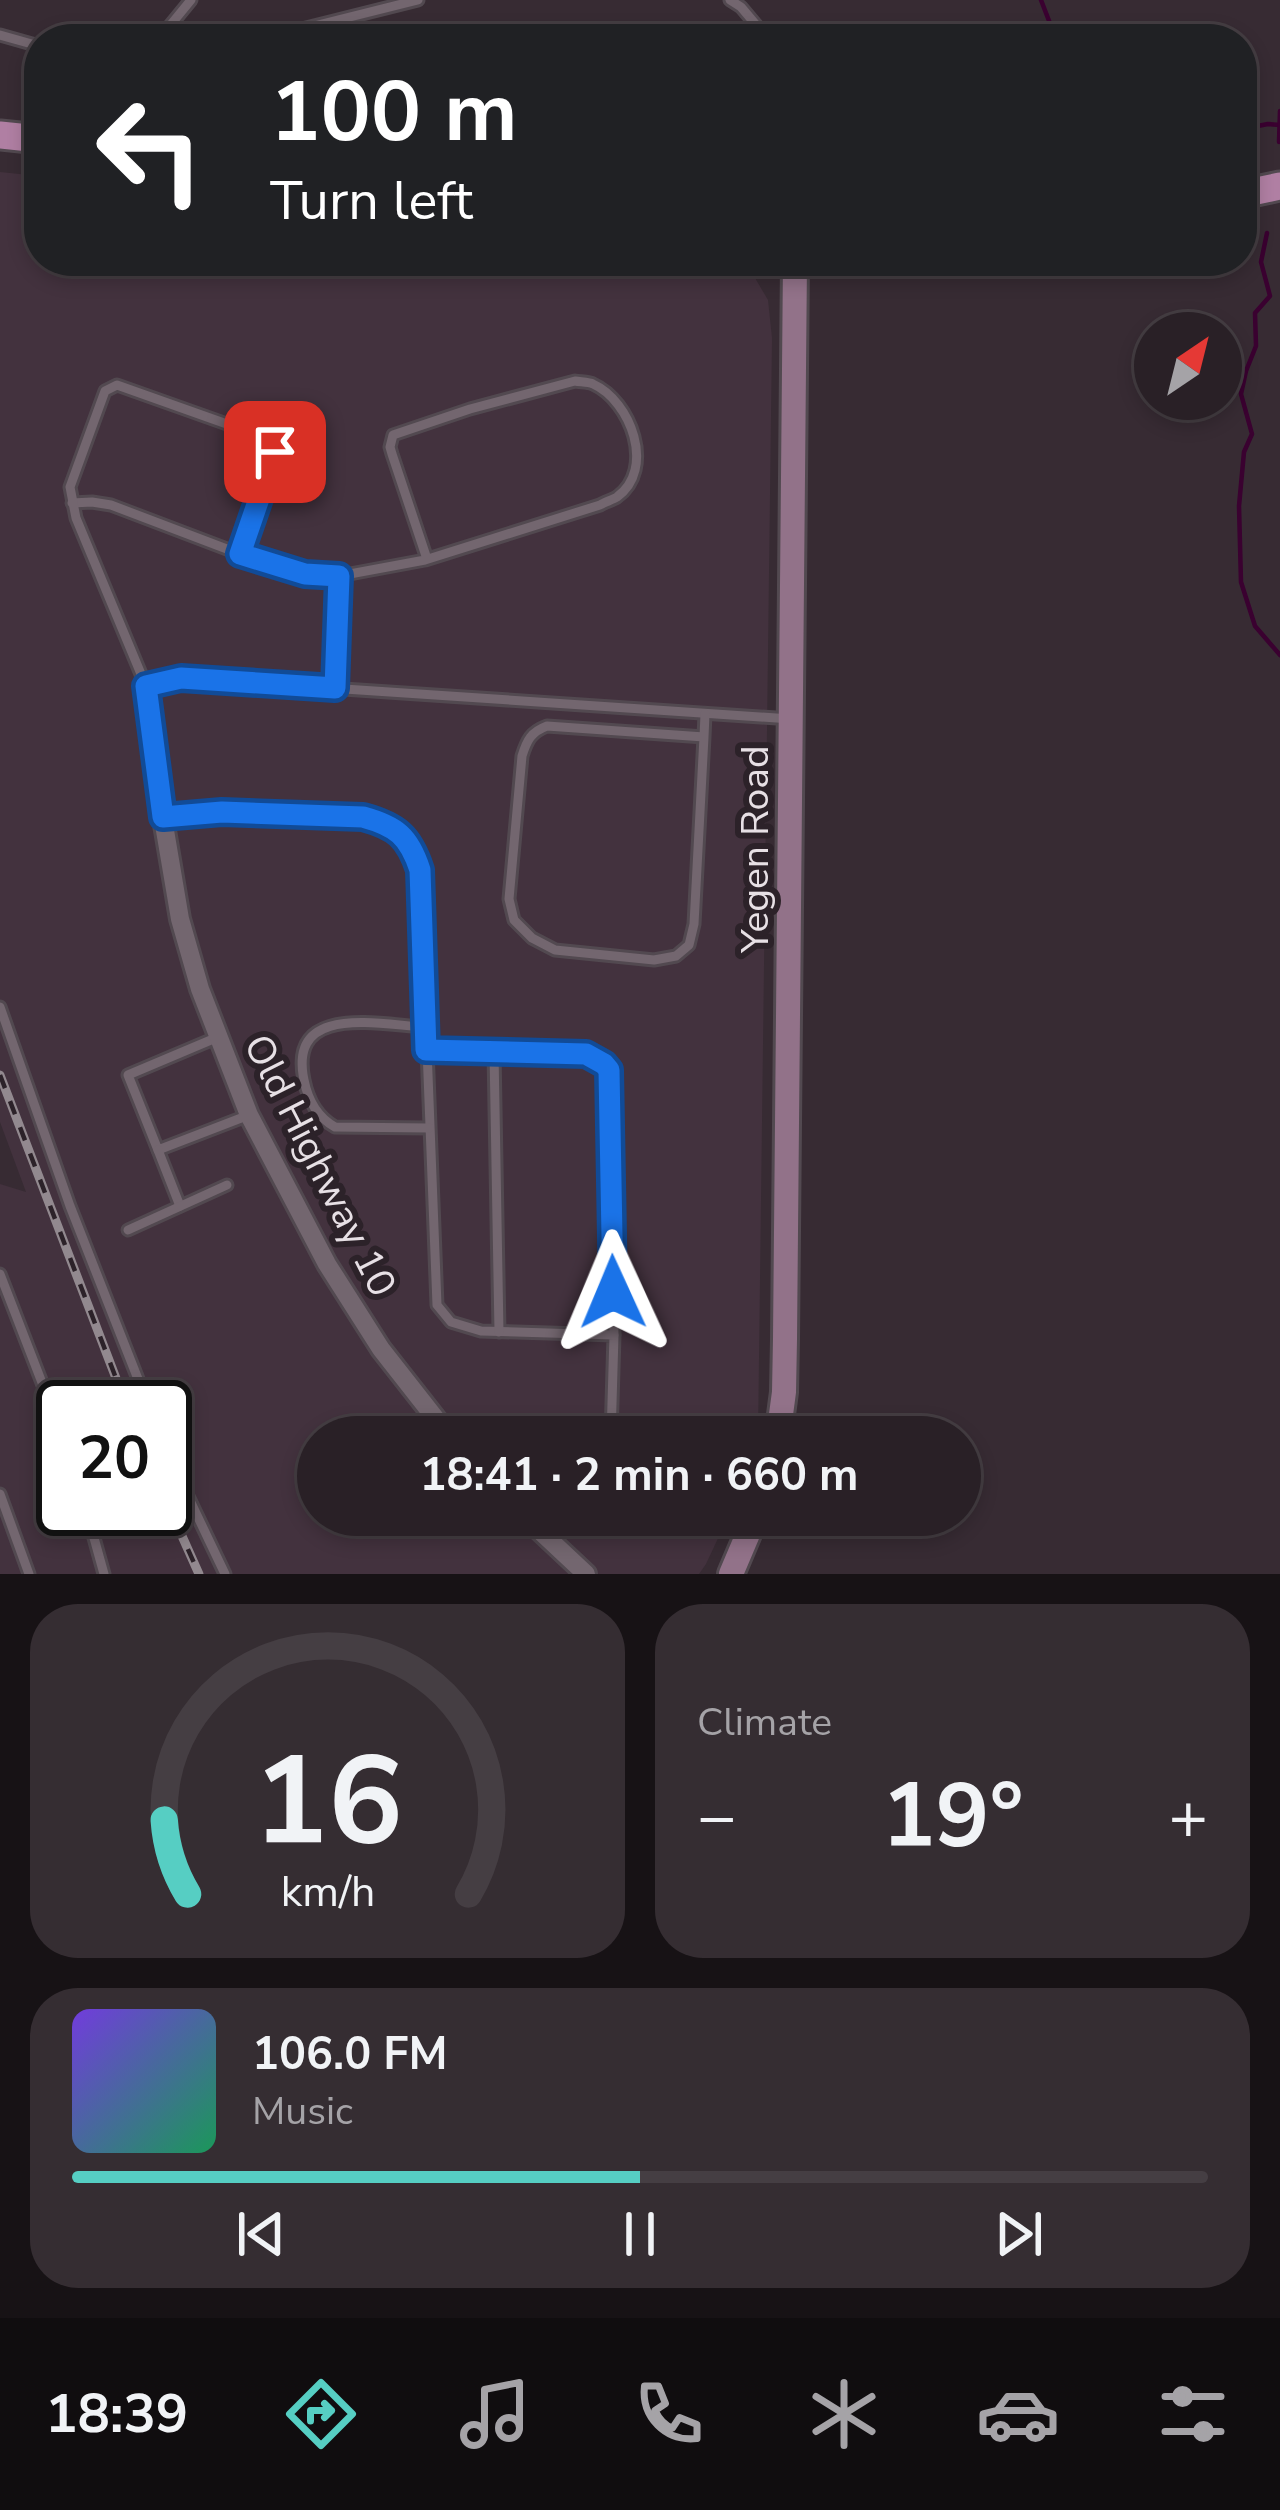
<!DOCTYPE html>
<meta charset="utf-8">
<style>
body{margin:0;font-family:"Nunito Sans",sans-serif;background:#352d32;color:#f1f3f6;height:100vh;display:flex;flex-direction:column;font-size:45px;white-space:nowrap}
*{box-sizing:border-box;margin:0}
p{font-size:39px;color:#a5a3a7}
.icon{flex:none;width:66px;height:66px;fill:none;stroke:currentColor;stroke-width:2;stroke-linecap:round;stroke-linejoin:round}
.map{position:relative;height:1574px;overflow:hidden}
.panel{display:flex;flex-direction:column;gap:30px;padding:30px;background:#171215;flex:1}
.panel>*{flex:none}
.banner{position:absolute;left:24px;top:24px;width:1233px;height:252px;border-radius:48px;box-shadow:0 6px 18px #0003,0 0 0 3px #453e43;background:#202124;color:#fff;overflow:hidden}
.needle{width:78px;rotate:35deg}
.tools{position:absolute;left:1134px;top:312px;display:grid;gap:24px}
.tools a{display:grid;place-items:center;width:108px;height:108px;border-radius:50%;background:#292026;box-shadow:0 6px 18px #0003,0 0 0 3px #453e43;font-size:60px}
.speed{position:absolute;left:36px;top:1380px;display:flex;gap:24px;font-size:60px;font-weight:700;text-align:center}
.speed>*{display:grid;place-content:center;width:156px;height:156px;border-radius:50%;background:#292026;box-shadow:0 6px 18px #0003,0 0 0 3px #453e43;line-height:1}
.speed .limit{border:6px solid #111;border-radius:18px;background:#fff;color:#111}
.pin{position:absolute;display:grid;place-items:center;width:102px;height:102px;color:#fff;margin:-51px;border-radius:24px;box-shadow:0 6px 18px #0006}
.me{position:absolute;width:132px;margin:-66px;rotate:359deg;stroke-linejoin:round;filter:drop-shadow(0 0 9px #0008)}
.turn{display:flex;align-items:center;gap:42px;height:252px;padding:0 48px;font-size:54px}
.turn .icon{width:156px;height:156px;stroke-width:2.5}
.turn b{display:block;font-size:84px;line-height:102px}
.big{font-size:90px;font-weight:700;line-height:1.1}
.panel .card{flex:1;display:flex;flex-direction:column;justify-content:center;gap:18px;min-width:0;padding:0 42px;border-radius:48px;background:#352d32}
.panel .dial{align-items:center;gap:0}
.dial svg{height:312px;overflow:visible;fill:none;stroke:#453e43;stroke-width:7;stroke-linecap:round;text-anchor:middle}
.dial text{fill:#f1f3f6;stroke:none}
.song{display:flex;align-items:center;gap:36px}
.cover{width:144px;height:144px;border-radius:18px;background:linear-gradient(135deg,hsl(260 70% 55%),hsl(150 70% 35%))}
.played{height:12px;border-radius:6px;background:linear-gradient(90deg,#56cec3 50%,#453e43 50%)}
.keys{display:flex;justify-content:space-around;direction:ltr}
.heat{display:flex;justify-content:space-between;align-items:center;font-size:66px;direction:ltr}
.panel .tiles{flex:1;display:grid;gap:30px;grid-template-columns:1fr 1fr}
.card:last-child{grid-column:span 2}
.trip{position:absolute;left:297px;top:1416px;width:684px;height:120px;border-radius:60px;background:#292026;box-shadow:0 6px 18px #0003,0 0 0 3px #453e43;font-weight:700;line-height:120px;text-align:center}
.tabs{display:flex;height:192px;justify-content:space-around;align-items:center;background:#100d0f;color:#a5a3a7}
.tabs .icon{width:84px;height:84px}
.tabs .selected{color:#56cec3}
.tabs b{font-size:54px;color:#f1f3f6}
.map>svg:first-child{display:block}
.built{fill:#43323e;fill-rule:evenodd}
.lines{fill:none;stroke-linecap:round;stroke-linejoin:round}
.stream{stroke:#3a0130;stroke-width:4.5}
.lane-casing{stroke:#524950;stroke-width:15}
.street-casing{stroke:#524950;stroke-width:24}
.secondary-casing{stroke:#524950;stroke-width:30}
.primary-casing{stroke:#524950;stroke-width:33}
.lane{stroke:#73666f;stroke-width:9}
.street{stroke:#73666f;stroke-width:18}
.secondary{stroke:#927289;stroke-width:24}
.primary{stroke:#b07fa3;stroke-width:27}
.rail-casing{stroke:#92898f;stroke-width:9}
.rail{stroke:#2c2229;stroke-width:4.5;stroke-dasharray:14;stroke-linecap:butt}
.route-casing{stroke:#114b97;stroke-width:30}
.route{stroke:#1a73e8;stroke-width:21}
.labels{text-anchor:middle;stroke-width:12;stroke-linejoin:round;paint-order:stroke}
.street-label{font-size:39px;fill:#e7e0e5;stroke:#2c2229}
</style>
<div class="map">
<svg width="1280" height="1574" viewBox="0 0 1280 1574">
<rect width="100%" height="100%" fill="#372b33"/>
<!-- built -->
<path class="built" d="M0,172l39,4v85h706l23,39 4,38 -14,1099h-440v78h411l-23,49 -7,10h-699v-390l26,8 -26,-70zM63,1407h102v102h-102z"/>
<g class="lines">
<!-- stream -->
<g class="stream">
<path d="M1041,0l15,39"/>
<path d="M1242,129l26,-5 12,1"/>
<path d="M1279,142l1,-31"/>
<path d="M1267,233l-6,29 9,34 -15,17 1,33 -10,25 -5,23 11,40 -8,18 -5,54 2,76 14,44 25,29"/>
</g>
<!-- lane casing -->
<g class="lane-casing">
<g id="lane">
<path d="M730,0l11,7 27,32"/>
<path d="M0,35l39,11"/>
<path d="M159,39l32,-39"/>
<path d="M262,39l156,-39"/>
<path d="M72,503l20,-1 19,3 129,49 65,20 34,2 86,-16 175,-55c5,-3 12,-5 17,-8 39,-28 14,-96 -24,-113 -4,-2 -13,-2 -18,-3l-105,28 -77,26 -3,12 2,7 35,105"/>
<path d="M240,554l35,-102 -1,-8 -5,-5 -152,-54 -12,6 -35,96 6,31 70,168 35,-8 610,41"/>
<path d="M335,688l4,-112"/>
<path d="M704,737l-157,-11c-16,6 -20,14 -25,30l-13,143 5,21 18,18 23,12 99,10 22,-4 13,-11 5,-21 10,-187 1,-23"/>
<path d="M163,817l59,-6 141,6c33,9 46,19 57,53l17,435 14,17 30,9 133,4 -3,102"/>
<path d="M0,1007l70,199 79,201"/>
<path d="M425,1027c-46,-2 -137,-24 -121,53 4,20 13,37 31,47l94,1"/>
<path d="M218,1037l-90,38 30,75 91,-35"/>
<path d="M426,1050l160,4 19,10 4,6 5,265"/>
<path d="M494,1052l5,280"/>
<path d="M158,1150l22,56"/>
<path d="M128,1230l99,-45"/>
<path d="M0,1274l63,163"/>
<path d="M165,1448l60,126"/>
<path d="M0,1494l29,80"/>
<path d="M86,1509l18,65"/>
</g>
</g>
<!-- street casing -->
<g class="street-casing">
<g id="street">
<path d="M146,686l13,109 21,124 20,70 49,126 78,149 54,85 69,88"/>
<path d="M523,1515l63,59"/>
</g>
</g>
<!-- secondary casing -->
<g class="secondary-casing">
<g id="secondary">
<path d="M778,1437l6,-45 1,-53 10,-1078"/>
<path d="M731,1574l25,-59"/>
</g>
</g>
<!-- primary casing -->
<g class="primary-casing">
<g id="primary">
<path d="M0,135l39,4"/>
<path d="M1242,194l38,-8"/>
</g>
</g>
<!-- lane -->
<use href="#lane" class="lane"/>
<!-- street -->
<use href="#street" class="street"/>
<!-- secondary -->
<use href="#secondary" class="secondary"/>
<!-- primary -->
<use href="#primary" class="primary"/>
<!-- rail casing -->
<g class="rail-casing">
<g id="rail">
<path d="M0,1075l127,332"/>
<path d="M165,1498l34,76"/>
</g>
</g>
<!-- rail -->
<use href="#rail" class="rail"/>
</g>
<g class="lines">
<!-- route casing -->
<g class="route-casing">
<path id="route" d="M275,452l-35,102 65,20 34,2 -4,112 -154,-10 -35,8 17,131 59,-5 141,5c33,9 46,19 57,53l6,180 160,4 18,10 5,6 4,222"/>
</g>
<!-- route -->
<use href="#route" class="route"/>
</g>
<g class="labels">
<!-- street labels -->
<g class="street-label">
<text transform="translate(754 849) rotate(-90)" y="14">Yegen Road</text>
<text transform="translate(321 1165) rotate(63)" y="14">Old Highway 10</text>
</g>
</g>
</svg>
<div class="tools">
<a><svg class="needle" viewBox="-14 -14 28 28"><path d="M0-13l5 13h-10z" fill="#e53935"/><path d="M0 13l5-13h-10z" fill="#a5a3a7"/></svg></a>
</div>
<div class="speed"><div class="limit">20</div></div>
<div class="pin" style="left:275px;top:452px;background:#d93025"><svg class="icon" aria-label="arrive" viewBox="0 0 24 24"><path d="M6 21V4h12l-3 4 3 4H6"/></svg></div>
<svg class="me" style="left:613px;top:1292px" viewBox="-20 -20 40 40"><path d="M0-17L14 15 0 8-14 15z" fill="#1a73e8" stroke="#fff" stroke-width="4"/></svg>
<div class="trip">18:41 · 2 min · 660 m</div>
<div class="banner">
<div class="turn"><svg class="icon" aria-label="left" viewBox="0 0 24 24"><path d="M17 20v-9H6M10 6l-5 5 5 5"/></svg><div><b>100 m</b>Turn left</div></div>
</div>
</div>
<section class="panel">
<div class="tiles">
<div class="card dial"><svg viewBox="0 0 100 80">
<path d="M14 69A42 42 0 1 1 86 69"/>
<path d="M14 69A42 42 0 0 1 8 50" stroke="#56cec3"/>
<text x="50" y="56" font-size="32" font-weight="700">16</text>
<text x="50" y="72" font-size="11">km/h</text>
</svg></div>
<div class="card"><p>Climate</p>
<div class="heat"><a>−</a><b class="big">19°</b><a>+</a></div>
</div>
<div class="card">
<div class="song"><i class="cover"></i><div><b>106.0 FM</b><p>Music</p></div></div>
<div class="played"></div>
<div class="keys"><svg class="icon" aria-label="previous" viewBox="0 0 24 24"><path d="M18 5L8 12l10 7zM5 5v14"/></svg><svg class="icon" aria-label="pause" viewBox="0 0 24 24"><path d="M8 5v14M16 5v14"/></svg><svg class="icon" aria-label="next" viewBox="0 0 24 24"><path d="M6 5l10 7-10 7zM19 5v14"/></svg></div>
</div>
</div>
</section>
<nav class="tabs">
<b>18:39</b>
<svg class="icon selected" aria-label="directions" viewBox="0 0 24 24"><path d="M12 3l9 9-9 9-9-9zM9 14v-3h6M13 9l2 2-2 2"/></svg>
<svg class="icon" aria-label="music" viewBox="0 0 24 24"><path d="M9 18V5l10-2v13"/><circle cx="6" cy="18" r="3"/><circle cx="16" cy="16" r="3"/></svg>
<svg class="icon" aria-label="phone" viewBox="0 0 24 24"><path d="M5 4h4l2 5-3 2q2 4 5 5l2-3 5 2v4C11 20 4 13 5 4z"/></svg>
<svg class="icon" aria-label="climate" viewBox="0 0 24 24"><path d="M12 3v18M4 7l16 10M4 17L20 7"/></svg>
<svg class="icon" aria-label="car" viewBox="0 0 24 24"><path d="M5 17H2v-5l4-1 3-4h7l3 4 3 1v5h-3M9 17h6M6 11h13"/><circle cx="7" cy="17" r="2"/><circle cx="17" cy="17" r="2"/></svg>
<svg class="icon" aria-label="filters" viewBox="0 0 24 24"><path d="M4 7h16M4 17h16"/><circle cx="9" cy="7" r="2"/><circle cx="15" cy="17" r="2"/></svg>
</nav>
